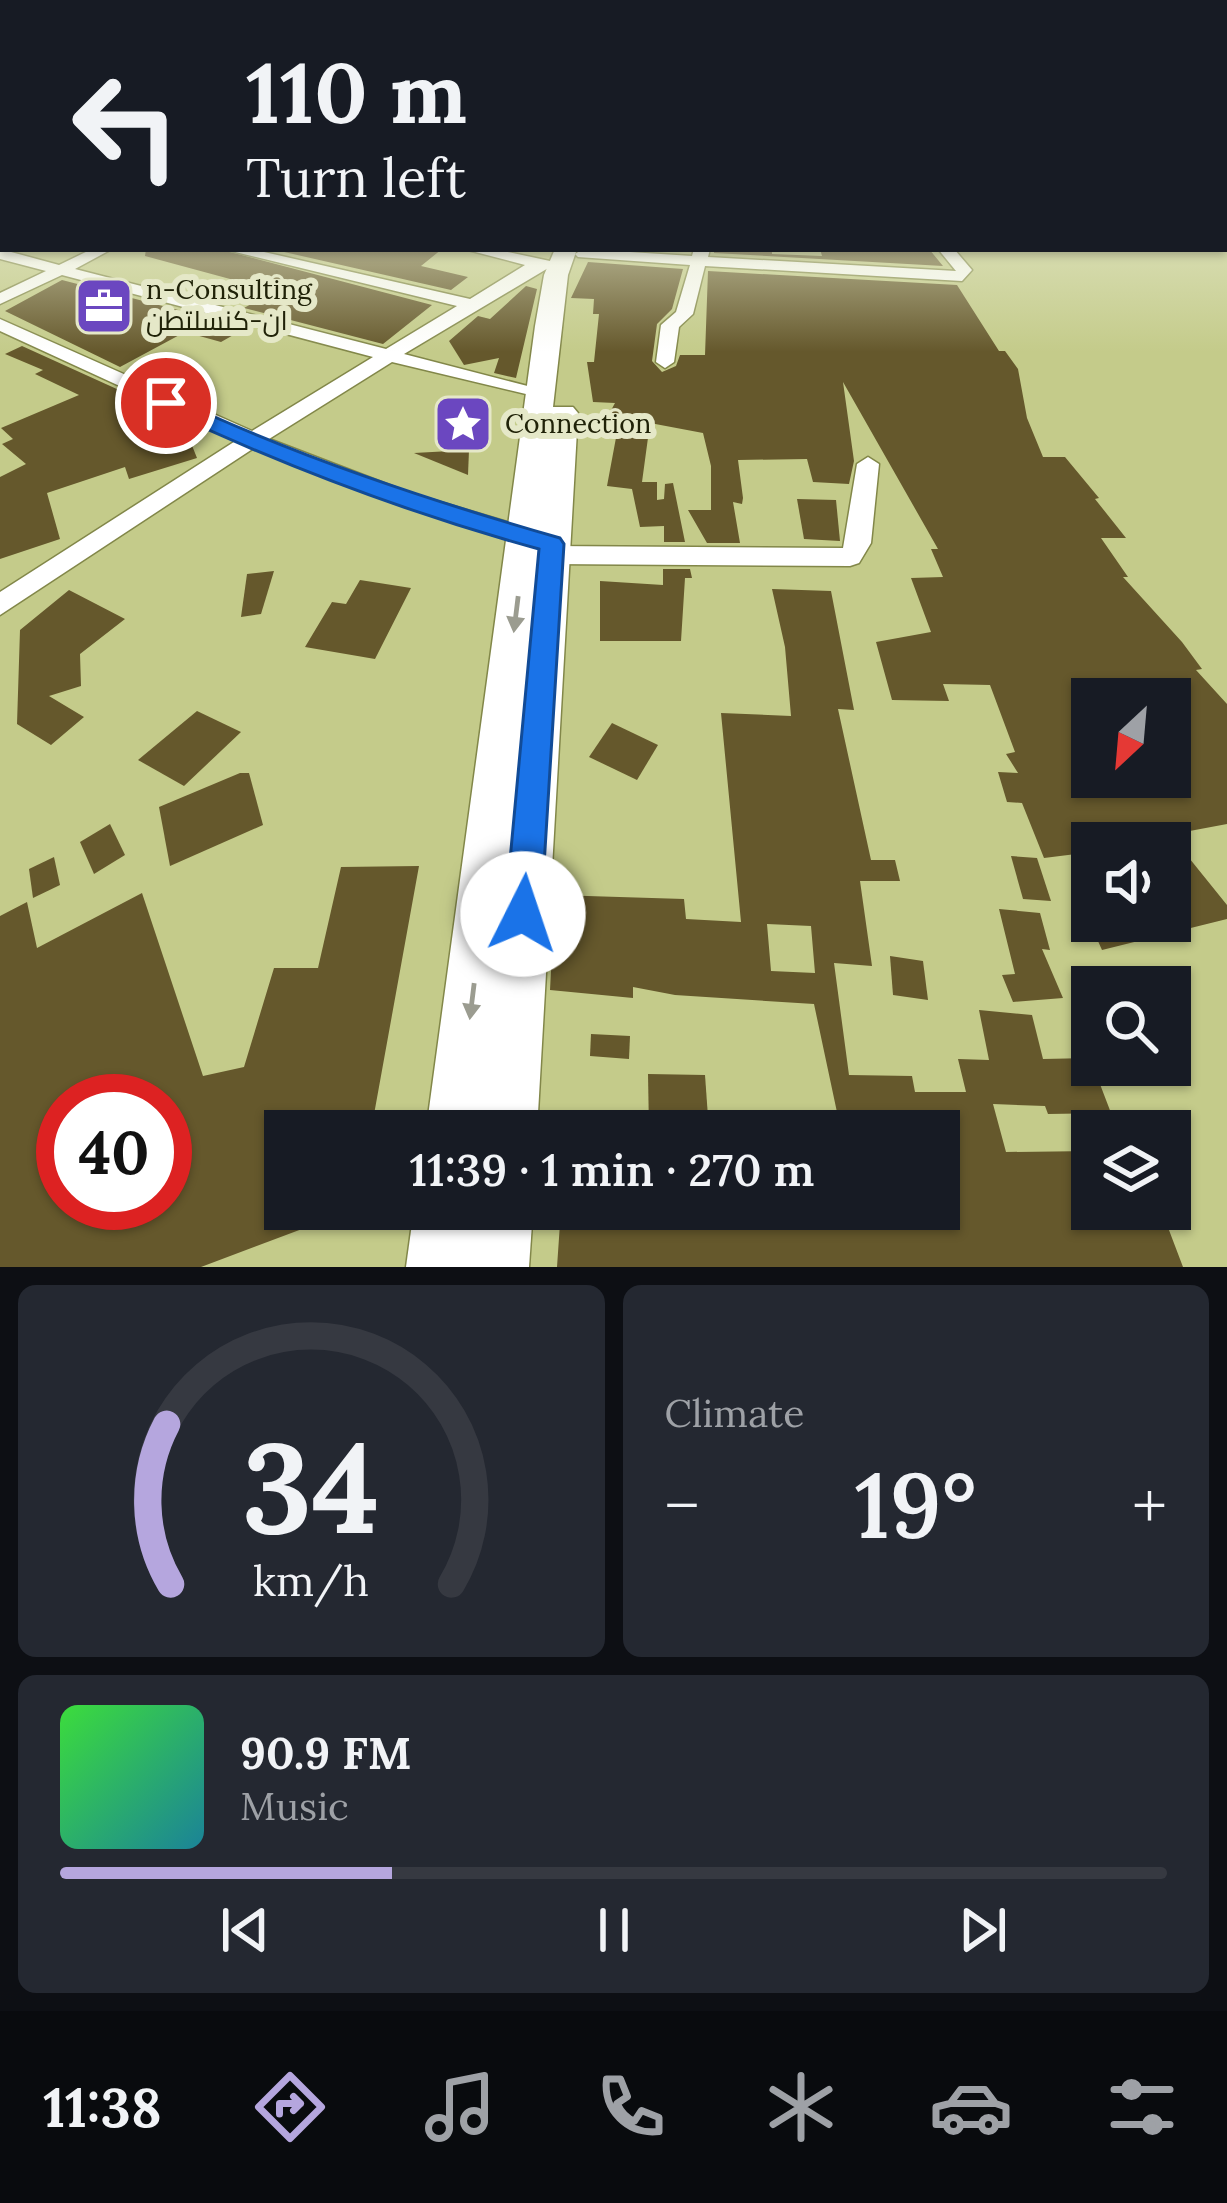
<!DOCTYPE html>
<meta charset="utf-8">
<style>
body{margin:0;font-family:Lora,Cairo,serif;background:#242831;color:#f1f3f6;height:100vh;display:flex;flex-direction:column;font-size:45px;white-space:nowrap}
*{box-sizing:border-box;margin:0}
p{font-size:39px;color:#9ea1a6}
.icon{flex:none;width:66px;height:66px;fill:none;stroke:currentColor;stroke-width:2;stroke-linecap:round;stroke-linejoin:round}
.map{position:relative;height:1267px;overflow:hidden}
.drawer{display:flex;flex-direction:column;gap:18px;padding:18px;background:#0d0f14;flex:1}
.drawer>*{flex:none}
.guide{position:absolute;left:0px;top:0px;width:1227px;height:252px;box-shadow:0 3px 9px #0004;background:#171b24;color:#f1f3f6;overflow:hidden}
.needle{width:78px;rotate:206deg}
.controls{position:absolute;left:1071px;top:678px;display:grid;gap:24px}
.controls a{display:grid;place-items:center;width:120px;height:120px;border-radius:0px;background:#171b24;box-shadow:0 3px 9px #0004;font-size:60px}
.speed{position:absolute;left:36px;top:1074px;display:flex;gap:24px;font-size:60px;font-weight:700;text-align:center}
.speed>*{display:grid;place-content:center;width:156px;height:156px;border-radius:50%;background:#171b24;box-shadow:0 3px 9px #0004;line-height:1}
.speed .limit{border:18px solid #d22;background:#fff;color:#111}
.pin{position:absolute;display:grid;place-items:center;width:102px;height:102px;color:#fff;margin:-51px;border:6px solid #fff;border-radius:50%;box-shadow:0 3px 12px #0007}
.me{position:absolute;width:132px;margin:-66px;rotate:4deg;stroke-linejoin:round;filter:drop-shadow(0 0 9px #0008)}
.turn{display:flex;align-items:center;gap:42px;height:252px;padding:0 48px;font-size:54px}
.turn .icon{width:156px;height:156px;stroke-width:2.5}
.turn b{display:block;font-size:84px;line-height:102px}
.big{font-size:90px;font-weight:600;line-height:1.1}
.drawer .tile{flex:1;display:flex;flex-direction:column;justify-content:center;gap:18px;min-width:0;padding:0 42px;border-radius:18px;background:#242831}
.drawer .dial{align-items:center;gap:0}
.dial svg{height:312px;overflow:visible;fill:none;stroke:#363941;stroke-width:7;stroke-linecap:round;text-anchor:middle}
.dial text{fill:#f1f3f6;stroke:none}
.song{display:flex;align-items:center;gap:36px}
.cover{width:144px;height:144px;border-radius:18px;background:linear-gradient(135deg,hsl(120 70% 55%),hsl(190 70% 35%))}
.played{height:12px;border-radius:6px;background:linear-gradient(90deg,#b5a6de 30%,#363941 30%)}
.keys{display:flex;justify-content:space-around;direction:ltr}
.heat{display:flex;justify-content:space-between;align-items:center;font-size:66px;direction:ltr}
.drawer .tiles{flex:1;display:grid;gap:18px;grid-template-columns:1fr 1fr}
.tile:last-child{grid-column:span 2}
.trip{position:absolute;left:264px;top:1110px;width:696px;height:120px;border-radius:0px;background:#171b24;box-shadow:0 3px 9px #0004;font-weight:600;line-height:120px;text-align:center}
.dock{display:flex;height:192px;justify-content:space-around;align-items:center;background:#090b0e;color:#9ea1a6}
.dock .icon{width:84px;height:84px}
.dock .current{color:#b5a6de}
.dock b{font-size:54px;color:#f1f3f6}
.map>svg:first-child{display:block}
.building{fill:#65582c;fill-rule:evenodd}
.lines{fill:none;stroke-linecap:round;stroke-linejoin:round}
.street-casing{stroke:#828749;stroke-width:3}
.secondary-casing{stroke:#828749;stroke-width:3}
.street{fill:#fff;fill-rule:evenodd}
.secondary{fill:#fff;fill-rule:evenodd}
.oneway{fill:#9b9c90}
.route{fill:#1a73e8;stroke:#114b97;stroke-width:3}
.labels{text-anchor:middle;stroke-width:12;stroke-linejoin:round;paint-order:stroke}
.far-poi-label{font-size:27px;fill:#202208;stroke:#e5e8c8;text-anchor:start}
</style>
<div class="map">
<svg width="1227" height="1267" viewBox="0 0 1227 1267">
<rect width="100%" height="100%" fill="#c4cb8a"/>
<!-- building -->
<g class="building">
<path d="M146,249h73l213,56 -49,39 -139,-36 30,-17 -129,-35z"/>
<path d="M271,249h171l-21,17 47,11 -17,13z"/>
<path d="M714,249h58v5l50,2 -2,-7h109l14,17 -229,-13z"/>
<path d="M588,262l95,7 -11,40 -15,15 -5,37 10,11 14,-6 4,-11h25l3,-84 249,14 42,66h6l13,18 9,49 16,39h22l34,41 -4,1 31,39h-25l27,39h-5l59,65 20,27 -6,1 31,34v120l-48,9 9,10h-11l50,62v14l-125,31 -13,-29h81v-78h-78v9l-48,6 -22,-55 -15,-1 -9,-30 20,1 -12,-19 9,-2 -25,-67 -47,-1 6,17 -57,-1 -16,-58 55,-10 -20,-54 32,-1 -12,-28h7l-95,-167 11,79 -5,23 -36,-2 -6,-23 -69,1 5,38 -1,6 -9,-2 7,41h-33l-19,-33h23v-44l-8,-33 -53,-10 -8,59h15v18l7,-1 1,-15 8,-1 12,59h-21v-16l-24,1 -8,-38 -25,-3 11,-59 -15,-2 12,-22 -22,-1 -6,-40h7l5,-48h-6l1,-15 -23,-1zM1092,699h78v78h-78z"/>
<path d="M62,280l120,31 62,18 -23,13 -36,-10 -65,35 -115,-56z"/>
<path d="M526,286l11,3 -21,89 -22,-5 5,-15 -35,7 -15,-24 29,-25 12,3z"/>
<path d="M22,346l97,44 62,45 6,-2 10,25 -68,21 -4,-12 -78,26 13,46 -60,20v-82l26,-13 -24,-20 11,-5 -12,-11 78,-33 -44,-21 8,-4 -38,-16z"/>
<path d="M469,450l-1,25 -54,-22z"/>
<path d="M797,499l39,1 4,41 -36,-2z"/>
<path d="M663,569h27l2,9h-7l-4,63h-81v-60l63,4z"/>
<path d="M274,571l-13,43 -20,3 6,-43z"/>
<path d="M360,580l51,8 -36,71 -70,-12 27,-45 14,2z"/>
<path d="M772,589l59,2 23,119 -16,-1 33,151h24l5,21h-40l12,85 -38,-3 15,112 63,1 3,16h51l-8,-33 31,1 -10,-50 53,5 11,44 47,-1 21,55 -63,1 -3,-8 -52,-2 13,48 86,-1v58h69l22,58h-626l4,-58h378v-78h-98l-27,-127 -139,-9 -42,-8v11l-83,-8 5,-95 129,4 2,20 55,3 -20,-209 70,3 -6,-69zM767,924l44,2 4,47 -44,-2z"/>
<path d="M69,590l56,29 -45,35 1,32 -32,10 35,21 -33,28 -34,-21 3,-94z"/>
<path d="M197,711l44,21 -57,54 -46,-26z"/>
<path d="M612,723l46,22 -21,35 -48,-23z"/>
<path d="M240,773h9l14,52 -93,41 -11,-59z"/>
<path d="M110,824l15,31 -31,19 -14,-32z"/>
<path d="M1011,856l26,2 14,43 -28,-2z"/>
<path d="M54,857l6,28 -27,13 -4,-29z"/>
<path d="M419,866l-48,265h-86v78l65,2 -149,56h-201v-351l27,-14 10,46 105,-55 61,183 41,-9 30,-99h44l23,-101zM63,1101h102v102h-102z"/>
<path d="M999,909l41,4 10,37 -8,-1 21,49 -50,4 -11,-27 13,-1z"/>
<path d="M890,956l33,5 5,39 -35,-5z"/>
<path d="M591,1034l39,2 -1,23 -39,-3z"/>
<path d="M648,1074l57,1 4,56 -60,-1z"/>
</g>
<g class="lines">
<!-- street casing -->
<g class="street-casing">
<g id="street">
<rect x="0" y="193" width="3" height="8"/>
<path d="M0,249l59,16 33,-16h20l-37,20 311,80 71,-43 -234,-57h28l219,50 55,-34 -61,-16h30l56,12v6l-146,87 143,37v8l-155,-37 -123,77 141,54 141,42 3,6 -3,5 292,2 14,-84 11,-7 11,7 -8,79 -12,20 -9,3 -299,-2 -9,-3 -3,-6 3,-6 -148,-46 -140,-55 -254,167v-23l237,-152 -237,-109v-12l252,112 121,-74 -311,-82 -62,29v-11l46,-22 -46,-12z"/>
<path d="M583,249l109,7 2,-7h16l-2,8 248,14 -18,-22h16l18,21 -10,11 -257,-15 -12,48 -14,13 -5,35 -9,6 -9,-6 5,-37 15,-13 14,-47 -112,-8 -3,-3z"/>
</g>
</g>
<!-- secondary casing -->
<g class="secondary-casing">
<g id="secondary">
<path d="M555,249h22l-9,26 -15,132h20l5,6 -41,718h-111l109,-805 9,-51z"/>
<path d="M414,1209h119l-4,58h-123z"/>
</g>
</g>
<!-- street -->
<use href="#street" class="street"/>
<!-- secondary -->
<use href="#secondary" class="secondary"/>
</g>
<!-- one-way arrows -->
<defs><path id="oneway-solid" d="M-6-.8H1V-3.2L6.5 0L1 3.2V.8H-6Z" transform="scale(3)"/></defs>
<g class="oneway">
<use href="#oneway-solid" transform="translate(516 614) rotate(97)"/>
<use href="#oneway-solid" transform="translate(472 1001) rotate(97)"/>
</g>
<!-- sky -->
<linearGradient id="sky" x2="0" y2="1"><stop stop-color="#4ca7db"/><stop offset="0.5" stop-color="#e4e8ca"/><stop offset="1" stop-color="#e4e8ca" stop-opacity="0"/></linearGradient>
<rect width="1227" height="352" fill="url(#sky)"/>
<!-- route -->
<path class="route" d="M159,398h14c125,59 255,102 387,140l4,6 -23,370 -5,12 -13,6 -12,-6 -6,-12 34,-365c-131,-36 -258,-84 -380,-142z"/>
<!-- icons -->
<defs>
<g id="office-square" transform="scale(3)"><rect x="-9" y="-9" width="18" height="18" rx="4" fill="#6b47c0" stroke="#e5e8c8"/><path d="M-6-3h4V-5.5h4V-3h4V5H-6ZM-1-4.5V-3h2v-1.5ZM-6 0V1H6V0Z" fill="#fff"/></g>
<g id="sight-square" transform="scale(3)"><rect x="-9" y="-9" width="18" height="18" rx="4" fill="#6b47c0" stroke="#e5e8c8"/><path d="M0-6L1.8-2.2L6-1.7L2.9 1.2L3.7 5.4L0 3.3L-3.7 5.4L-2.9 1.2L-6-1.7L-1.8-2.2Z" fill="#fff"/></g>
</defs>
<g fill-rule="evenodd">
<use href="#office-square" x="104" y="306"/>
<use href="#sight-square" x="463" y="424"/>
</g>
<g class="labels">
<!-- far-poi labels -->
<g class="far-poi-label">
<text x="146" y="299">n-Consulting<tspan x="146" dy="31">ان-كنسلتطن</tspan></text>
<text x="505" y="433">Connection</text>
</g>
</g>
</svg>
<div class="controls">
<a><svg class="needle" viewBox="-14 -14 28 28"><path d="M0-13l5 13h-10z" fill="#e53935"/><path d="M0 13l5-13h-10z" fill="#9ea1a6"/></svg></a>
<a><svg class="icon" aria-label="sound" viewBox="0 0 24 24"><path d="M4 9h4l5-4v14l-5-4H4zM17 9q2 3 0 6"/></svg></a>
<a><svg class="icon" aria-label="search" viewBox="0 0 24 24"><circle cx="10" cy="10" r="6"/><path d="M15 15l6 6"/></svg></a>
<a><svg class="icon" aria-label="layers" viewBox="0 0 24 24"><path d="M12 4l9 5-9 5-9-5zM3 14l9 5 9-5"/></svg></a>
</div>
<div class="speed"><div class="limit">40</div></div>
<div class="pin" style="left:166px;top:403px;background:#d93025"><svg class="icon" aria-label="arrive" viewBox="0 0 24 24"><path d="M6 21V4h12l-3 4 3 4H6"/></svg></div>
<svg class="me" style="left:523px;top:914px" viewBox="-20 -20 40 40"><circle r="19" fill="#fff"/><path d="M0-13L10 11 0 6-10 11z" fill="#1a73e8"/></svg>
<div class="trip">11:39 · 1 min · 270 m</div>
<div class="guide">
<div class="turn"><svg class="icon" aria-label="left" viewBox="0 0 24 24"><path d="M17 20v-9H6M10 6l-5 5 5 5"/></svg><div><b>110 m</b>Turn left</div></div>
</div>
</div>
<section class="drawer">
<div class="tiles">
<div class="tile dial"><svg viewBox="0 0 100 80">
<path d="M14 69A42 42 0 1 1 86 69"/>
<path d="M14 69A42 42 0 0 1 13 28" stroke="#b5a6de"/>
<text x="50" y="56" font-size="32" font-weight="700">34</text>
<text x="50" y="72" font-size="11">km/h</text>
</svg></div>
<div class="tile"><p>Climate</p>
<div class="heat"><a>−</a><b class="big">19°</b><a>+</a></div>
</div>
<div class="tile">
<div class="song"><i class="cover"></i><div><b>90.9 FM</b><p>Music</p></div></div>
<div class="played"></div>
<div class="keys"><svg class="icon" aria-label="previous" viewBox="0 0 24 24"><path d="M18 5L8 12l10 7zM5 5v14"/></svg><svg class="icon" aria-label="pause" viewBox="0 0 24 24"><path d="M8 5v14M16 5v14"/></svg><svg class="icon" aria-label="next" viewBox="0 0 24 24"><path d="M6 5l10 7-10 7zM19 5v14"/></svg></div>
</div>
</div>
</section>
<nav class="dock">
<b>11:38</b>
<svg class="icon current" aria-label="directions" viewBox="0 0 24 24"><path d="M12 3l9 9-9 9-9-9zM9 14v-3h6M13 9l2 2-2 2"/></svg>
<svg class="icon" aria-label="music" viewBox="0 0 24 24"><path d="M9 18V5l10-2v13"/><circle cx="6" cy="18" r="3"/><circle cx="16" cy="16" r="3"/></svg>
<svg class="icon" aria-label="phone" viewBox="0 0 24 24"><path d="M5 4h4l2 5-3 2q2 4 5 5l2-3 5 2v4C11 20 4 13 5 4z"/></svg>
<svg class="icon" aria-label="climate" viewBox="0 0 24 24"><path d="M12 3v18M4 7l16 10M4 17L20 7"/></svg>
<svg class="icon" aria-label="car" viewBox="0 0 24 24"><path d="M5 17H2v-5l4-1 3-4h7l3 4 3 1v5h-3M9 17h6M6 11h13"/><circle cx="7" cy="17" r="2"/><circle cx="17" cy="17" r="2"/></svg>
<svg class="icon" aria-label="filters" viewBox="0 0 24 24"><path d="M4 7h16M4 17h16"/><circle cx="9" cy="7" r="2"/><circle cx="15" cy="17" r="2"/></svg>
</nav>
